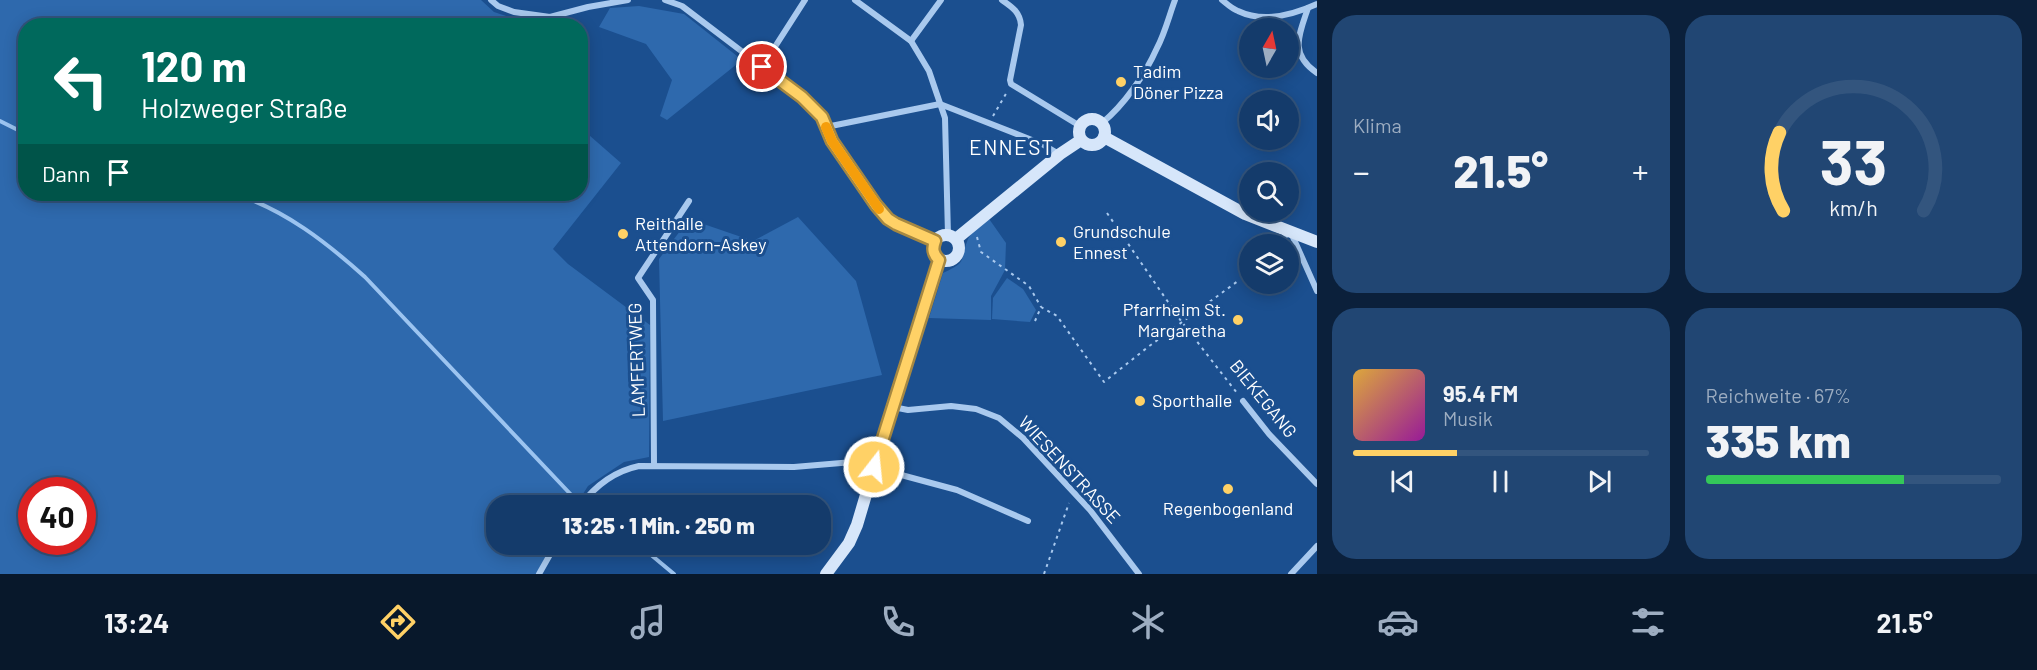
<!DOCTYPE html>
<html lang="de">
<meta charset="utf-8">
<style>
body{margin:0;font-family:Barlow,sans-serif;background:#214673;color:#f1f3f6;height:100vh;display:flex;flex-direction:column;font-size:22px;white-space:nowrap}
*{box-sizing:border-box;margin:0}
p{font-size:20px;color:#9dadc1}
.icon{flex:none;width:33px;height:33px;fill:none;stroke:currentColor;stroke-width:2;stroke-linecap:round;stroke-linejoin:round}
.map{position:relative;flex:1;overflow:hidden}
.side{display:flex;flex-direction:column;gap:15px;padding:15px;background:#0b203b;width:720px}
.side>*{flex:none}
.hud{position:absolute;left:18px;top:18px;width:570px;height:183px;border-radius:24px;box-shadow:0 3px 15px #0003,0 0 0 2px #33557e;background:#00695c;color:#fff;overflow:hidden}
.needle{width:39px;rotate:9deg}
.fabs{position:absolute;left:1239px;top:18px;display:grid;gap:12px}
.fabs a{display:grid;place-items:center;width:60px;height:60px;border-radius:50%;background:#143b6b;box-shadow:0 3px 15px #0003,0 0 0 2px #33557e;font-size:30px}
.speed{position:absolute;left:18px;top:477px;display:flex;gap:12px;font-size:30px;font-weight:700;text-align:center}
.speed>*{display:grid;place-content:center;width:78px;height:78px;border-radius:50%;background:#143b6b;box-shadow:0 3px 15px #0003,0 0 0 2px #33557e;line-height:1}
.speed .limit{border:9px solid #d22;background:#fff;color:#111}
.pin{position:absolute;display:grid;place-items:center;width:51px;height:51px;color:#fff;margin:-26px;border:3px solid #fff;border-radius:50%;box-shadow:0 2px 6px #0007}
.me{position:absolute;width:66px;margin:-33px;rotate:16deg;stroke-linejoin:round;filter:drop-shadow(0 0 4px #0008)}
.turn{display:flex;align-items:center;gap:21px;height:126px;padding:0 24px;font-size:27px}
.turn .icon{width:78px;height:78px;stroke-width:2.5}
.turn b{display:block;font-size:42px;line-height:51px}
.then{display:flex;align-items:center;height:57px;padding:0 24px;background:#0003;gap:12px;font-size:22px}
.big{font-size:45px;font-weight:800;line-height:1.1}
.side .tile{flex:1;display:flex;flex-direction:column;justify-content:center;gap:9px;min-width:0;padding:0 21px;border-radius:24px;background:#214673}
.side .dial{align-items:center;gap:0}
.dial svg{height:156px;overflow:visible;fill:none;stroke:#33557e;stroke-width:7;stroke-linecap:round;text-anchor:middle}
.dial text{fill:#f1f3f6;stroke:none}
.song{display:flex;align-items:center;gap:18px}
.cover{width:72px;height:72px;border-radius:9px;background:linear-gradient(135deg,hsl(40 70% 55%),hsl(300 70% 35%))}
.played{height:6px;border-radius:3px;background:linear-gradient(90deg,#ffd166 35%,#33557e 35%)}
.keys{display:flex;justify-content:space-around;direction:ltr}
.heat{display:flex;justify-content:space-between;align-items:center;font-size:33px;direction:ltr}
.charge{height:9px;border-radius:4px;background:linear-gradient(90deg,#34c759 67%,#33557e 0)}
.side .tiles{flex:1;display:grid;gap:15px;grid-template-columns:repeat(2,1fr)}
.trip{position:absolute;left:486px;top:495px;width:345px;height:60px;border-radius:24px;background:#143b6b;box-shadow:0 3px 15px #0003,0 0 0 2px #33557e;font-weight:800;line-height:60px;text-align:center}
.tab-bar{display:flex;height:96px;justify-content:space-around;align-items:center;background:#08182b;color:#9dadc1}
.tab-bar .icon{width:42px;height:42px}
.tab-bar .selected{color:#ffd166}
.tab-bar b{font-size:27px;color:#f1f3f6}
main{display:flex;flex:1;min-height:0}
.map>svg:first-child{display:block}
.green{fill:#2e69ad;fill-rule:evenodd}
.lines{fill:none;stroke-linecap:round;stroke-linejoin:round}
.stream{stroke:#9cc4f0;stroke-width:4}
.path{stroke:#a9c9ee;stroke-width:2;stroke-dasharray:3 4.5;stroke-linecap:butt}
.lane{stroke:#a9c9ee;stroke-width:4.5}
.street{stroke:#a9c9ee;stroke-width:6}
.secondary{stroke:#d6e6fa;stroke-width:12}
.route-casing{stroke:#a68842;stroke-width:15}
.route{stroke:#ffd166;stroke-width:10}
.slow{stroke:#f59e0b;stroke-width:10}
.poi-dot{fill:#ffd166;stroke:#1b4f8f;stroke-width:2}
.labels{text-anchor:middle;stroke-width:6;stroke-linejoin:round;paint-order:stroke}
.poi-label{font-size:18px;fill:#fff;stroke:#1b4f8f;text-anchor:start}
.street-label{font-size:18px;fill:#fff;stroke:#1b4f8f}
.quarter-label{font-size:21px;letter-spacing:1.5px;fill:#fff;stroke:#1b4f8f}
</style>
<main>
<div class="map">
<svg width="1317" height="574" viewBox="0 0 1317 574">
<rect width="100%" height="100%" fill="#1b4f8f"/>
<!-- green -->
<g class="green">
<path d="M0,0h481l13,12 33,11v2l-501,1v168h554l1,-66 40,35 -68,86 15,15 82,61 -1,132 -25,5 -36,24 -12,19 -80,1v38l57,1 -17,29h-536zM32,490h50v52h-50z"/>
<path d="M639,6l45,8 58,46 -75,60 -7,-4 12,-36 -26,-36 -47,-17 11,-19z"/>
<path d="M987,216l19,27 -1,27 -14,26v24l-62,-2 14,-45c26,-12 16,-12 25,-34 4,-8 14,-16 19,-23z"/>
<path d="M798,217l58,64 26,94 -219,46 -4,-162 30,-40 64,22z"/>
<path d="M1007,278l16,11 13,21 -6,12 -38,-3 1,-21z"/>
</g>
<g class="lines">
<!-- stream -->
<g class="stream">
<path d="M0,121l26,13"/>
<path d="M235,194c50,16 91,48 130,83l212,224"/>
<path d="M638,544l36,30"/>
</g>
<!-- path -->
<g class="path">
<path d="M993,116l14,-24"/>
<path d="M1107,213l74,108 56,72"/>
<path d="M977,237l4,15 48,34 12,21"/>
<path d="M1035,321l6,-14 16,9 47,66 44,-35 90,-66"/>
<path d="M1044,574l25,-71"/>
</g>
<!-- lane -->
<g class="lane">
<path d="M1277,244l12,-11"/>
<path d="M1246,276l4,-4"/>
</g>
<!-- street -->
<g class="street">
<path d="M491,0l7,6 16,6 36,5 38,-10 40,-7"/>
<path d="M665,0l17,6 120,91 20,20 10,24 44,64 12,14 8,5 39,17"/>
<path d="M855,0l56,41 18,30 16,47 3,117"/>
<path d="M1002,0c10,7 18,12 19,25l-11,55 1,4 69,42"/>
<path d="M1222,0c5,4 10,9 16,11 25,12 55,4 79,-7"/>
<path d="M1308,8c-9,27 -19,46 9,65"/>
<path d="M911,41l30,-41"/>
<path d="M762,67l43,-67"/>
<path d="M1102,123c22,-18 43,-48 55,-75 8,-15 12,-32 18,-48"/>
<path d="M826,127l114,-23 102,40 17,10"/>
<path d="M1292,235l25,56"/>
<path d="M1243,401l26,33 48,50"/>
<path d="M893,407l15,3 43,-4 25,3 23,9 24,20 67,72 49,64"/>
<path d="M654,465l-1,-165 -15,-22 51,-77"/>
<path d="M580,506c15,-20 35,-35 59,-40l155,1 59,-5 104,28 71,31"/>
<path d="M539,574l17,-30"/>
<path d="M1291,574l26,-28"/>
</g>
<!-- secondary -->
<g class="secondary">
<circle cx="1092" cy="132" r="13"/>
<path d="M1104,137l141,77 72,28"/>
<circle cx="946" cy="248" r="13"/>
<path d="M956,239l104,-85 21,-14"/>
<path d="M826,574l23,-31 8,-18 35,-118 47,-147"/>
</g>
</g>
<g class="lines">
<!-- route casing -->
<g class="route-casing">
<path id="route" d="M762,67l40,30 20,20 10,24 44,64 12,14 8,5 39,17c-3,8 -2,13 4,19l-65,207"/>
</g>
<!-- route -->
<use href="#route" class="route"/>
<!-- slow -->
<path class="slow" d="M826,127l6,14 47,68"/>
</g>
<!-- markers -->
<g class="poi-dot">
<circle cx="1121" cy="82" r="6"/>
<circle cx="623" cy="234" r="6"/>
<circle cx="1061" cy="242" r="6"/>
<circle cx="1238" cy="320" r="6"/>
<circle cx="1140" cy="401" r="6"/>
<circle cx="1228" cy="489" r="6"/>
</g>
<g class="labels">
<!-- poi labels -->
<g class="poi-label">
<text x="1133" y="78">Tadim<tspan x="1133" dy="21">Döner Pizza</tspan></text>
<text x="635" y="230">Reithalle<tspan x="635" dy="21">Attendorn-Askey</tspan></text>
<text x="1073" y="238">Grundschule<tspan x="1073" dy="21">Ennest</tspan></text>
<text x="1226" y="316" text-anchor="end">Pfarrheim St.<tspan x="1226" dy="21">Margaretha</tspan></text>
<text x="1152" y="407">Sporthalle</text>
<text x="1228" y="515" text-anchor="middle">Regenbogenland</text>
</g>
<!-- street labels -->
<g class="street-label">
<text transform="translate(637 360) rotate(-92)" y="6">LAMFERTWEG</text>
<text transform="translate(1263 399) rotate(51)" y="6">BIEKEGANG</text>
<text transform="translate(1069 470) rotate(47)" y="6">WIESENSTRASSE</text>
</g>
<!-- quarter labels -->
<g class="quarter-label">
<text x="1012" y="155">ENNEST</text>
</g>
</g>
</svg>
<div class="fabs">
<a><svg class="needle" viewBox="-14 -14 28 28"><path d="M0-13l5 13h-10z" fill="#e53935"/><path d="M0 13l5-13h-10z" fill="#9dadc1"/></svg></a>
<a><svg class="icon" aria-label="sound" viewBox="0 0 24 24"><path d="M4 9h4l5-4v14l-5-4H4zM17 9q2 3 0 6"/></svg></a>
<a><svg class="icon" aria-label="search" viewBox="0 0 24 24"><circle cx="10" cy="10" r="6"/><path d="M15 15l6 6"/></svg></a>
<a><svg class="icon" aria-label="layers" viewBox="0 0 24 24"><path d="M12 4l9 5-9 5-9-5zM3 14l9 5 9-5"/></svg></a>
</div>
<div class="speed"><div class="limit">40</div></div>
<div class="pin" style="left:762px;top:67px;background:#d93025"><svg class="icon" aria-label="arrive" viewBox="0 0 24 24"><path d="M6 21V4h12l-3 4 3 4H6"/></svg></div>
<svg class="me" style="left:874px;top:467px" viewBox="-20 -20 40 40"><circle r="17" fill="#ffd166" stroke="#fff" stroke-width="3"/><path d="M0-11L8 9 0 5-8 9z" fill="#fff"/></svg>
<div class="trip">13:25 · 1 Min. · 250 m</div>
<div class="hud">
<div class="turn"><svg class="icon" aria-label="left" viewBox="0 0 24 24"><path d="M17 20v-9H6M10 6l-5 5 5 5"/></svg><div><b>120 m</b>Holzweger Straße</div></div>
<div class="then">Dann<svg class="icon" aria-label="arrive" viewBox="0 0 24 24"><path d="M6 21V4h12l-3 4 3 4H6"/></svg></div>
</div>
</div>
<section class="side">
<div class="tiles">
<div class="tile"><p>Klima</p>
<div class="heat"><a>−</a><b class="big">21.5°</b><a>+</a></div>
</div>
<div class="tile dial"><svg viewBox="0 0 100 80">
<path d="M14 69A42 42 0 1 1 86 69"/>
<path d="M14 69A42 42 0 0 1 12 29" stroke="#ffd166"/>
<text x="50" y="56" font-size="32" font-weight="700">33</text>
<text x="50" y="72" font-size="11">km/h</text>
</svg></div>
<div class="tile">
<div class="song"><i class="cover"></i><div><b>95.4 FM</b><p>Musik</p></div></div>
<div class="played"></div>
<div class="keys"><svg class="icon" aria-label="previous" viewBox="0 0 24 24"><path d="M18 5L8 12l10 7zM5 5v14"/></svg><svg class="icon" aria-label="pause" viewBox="0 0 24 24"><path d="M8 5v14M16 5v14"/></svg><svg class="icon" aria-label="next" viewBox="0 0 24 24"><path d="M6 5l10 7-10 7zM19 5v14"/></svg></div>
</div>
<div class="tile"><p>Reichweite · 67%</p><b class="big">335 km</b><div class="charge"></div></div>
</div>
</section>
</main>
<nav class="tab-bar">
<b>13:24</b>
<svg class="icon selected" aria-label="directions" viewBox="0 0 24 24"><path d="M12 3l9 9-9 9-9-9zM9 14v-3h6M13 9l2 2-2 2"/></svg>
<svg class="icon" aria-label="music" viewBox="0 0 24 24"><path d="M9 18V5l10-2v13"/><circle cx="6" cy="18" r="3"/><circle cx="16" cy="16" r="3"/></svg>
<svg class="icon" aria-label="phone" viewBox="0 0 24 24"><path d="M5 4h4l2 5-3 2q2 4 5 5l2-3 5 2v4C11 20 4 13 5 4z"/></svg>
<svg class="icon" aria-label="climate" viewBox="0 0 24 24"><path d="M12 3v18M4 7l16 10M4 17L20 7"/></svg>
<svg class="icon" aria-label="car" viewBox="0 0 24 24"><path d="M5 17H2v-5l4-1 3-4h7l3 4 3 1v5h-3M9 17h6M6 11h13"/><circle cx="7" cy="17" r="2"/><circle cx="17" cy="17" r="2"/></svg>
<svg class="icon" aria-label="filters" viewBox="0 0 24 24"><path d="M4 7h16M4 17h16"/><circle cx="9" cy="7" r="2"/><circle cx="15" cy="17" r="2"/></svg>
<b>21.5°</b>
</nav>
